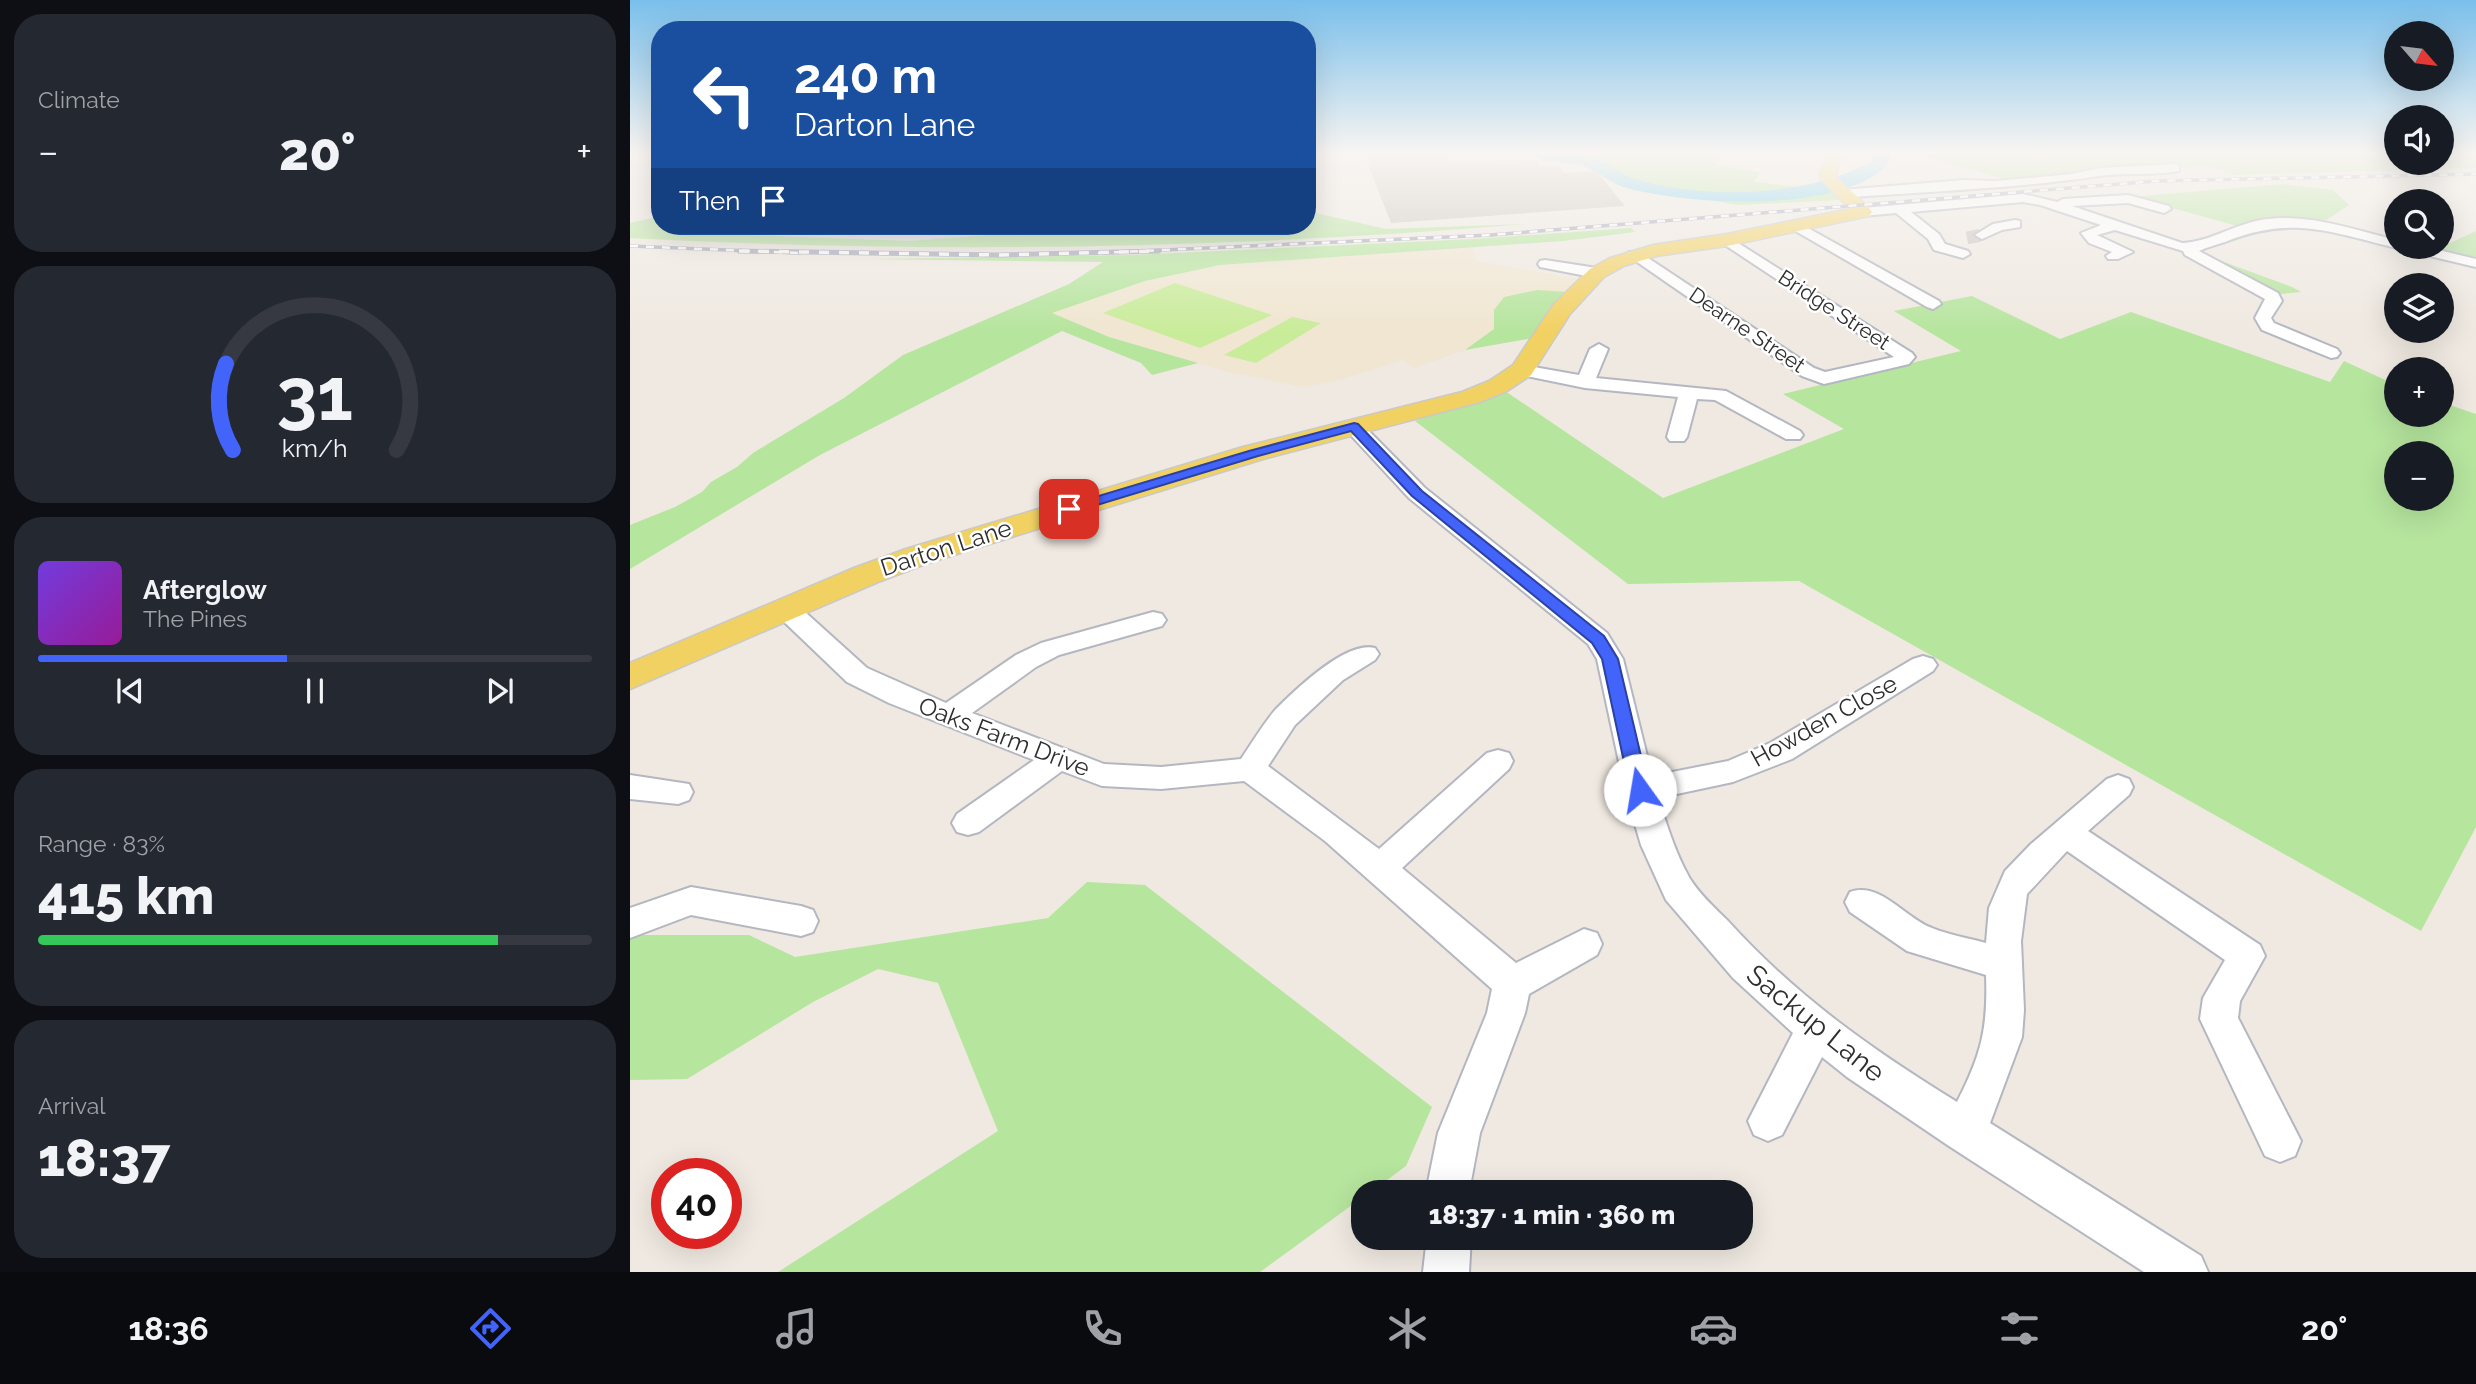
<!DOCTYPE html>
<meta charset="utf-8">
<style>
body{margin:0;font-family:Raleway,sans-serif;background:#242831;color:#f1f3f6;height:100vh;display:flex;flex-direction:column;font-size:26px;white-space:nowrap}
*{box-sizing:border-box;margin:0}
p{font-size:23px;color:#9ea1a6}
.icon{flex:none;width:38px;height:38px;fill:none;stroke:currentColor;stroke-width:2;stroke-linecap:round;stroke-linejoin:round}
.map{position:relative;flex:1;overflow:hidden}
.details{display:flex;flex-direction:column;gap:14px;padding:14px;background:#0d0f14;width:630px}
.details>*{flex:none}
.guide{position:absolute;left:21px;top:21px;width:665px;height:214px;border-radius:28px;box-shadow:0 7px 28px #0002;background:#1a4fa0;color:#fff;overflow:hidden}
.needle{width:46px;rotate:118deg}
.buttons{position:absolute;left:1754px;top:21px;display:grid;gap:14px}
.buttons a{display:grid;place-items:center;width:70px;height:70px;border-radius:50%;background:#171b24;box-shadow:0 7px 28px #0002;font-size:35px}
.speed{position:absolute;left:21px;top:1158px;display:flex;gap:14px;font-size:35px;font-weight:700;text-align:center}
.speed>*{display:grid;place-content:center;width:91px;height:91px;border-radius:50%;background:#171b24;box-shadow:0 7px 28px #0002;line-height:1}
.speed .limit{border:10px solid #d22;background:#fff;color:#111}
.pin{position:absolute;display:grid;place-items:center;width:60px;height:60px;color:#fff;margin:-30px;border-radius:14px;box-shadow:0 4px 10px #0006}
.me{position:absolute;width:77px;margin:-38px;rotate:347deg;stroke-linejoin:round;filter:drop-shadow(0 0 5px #0008)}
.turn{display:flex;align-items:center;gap:24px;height:147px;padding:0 28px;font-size:32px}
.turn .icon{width:91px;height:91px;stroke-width:2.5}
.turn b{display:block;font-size:49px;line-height:60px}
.then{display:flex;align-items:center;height:66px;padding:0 28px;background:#0003;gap:14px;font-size:26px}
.big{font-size:52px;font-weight:800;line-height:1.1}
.details .widget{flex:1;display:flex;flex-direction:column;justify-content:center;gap:10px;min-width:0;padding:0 24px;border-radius:28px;background:#242831}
.details .dial{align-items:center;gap:0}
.dial svg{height:182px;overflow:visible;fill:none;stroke:#363941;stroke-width:7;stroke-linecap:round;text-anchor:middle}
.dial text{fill:#f1f3f6;stroke:none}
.song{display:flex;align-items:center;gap:21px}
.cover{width:84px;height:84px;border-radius:10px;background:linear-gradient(135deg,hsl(260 70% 55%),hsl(300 70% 35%))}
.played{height:7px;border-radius:4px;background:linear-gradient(90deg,#4264fb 45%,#363941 45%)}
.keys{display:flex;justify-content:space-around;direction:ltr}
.heat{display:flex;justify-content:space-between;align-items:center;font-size:38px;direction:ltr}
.charge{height:10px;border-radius:5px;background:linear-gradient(90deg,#34c759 83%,#363941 0)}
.trip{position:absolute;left:721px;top:1180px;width:402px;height:70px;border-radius:28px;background:#171b24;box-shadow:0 7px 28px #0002;font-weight:800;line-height:70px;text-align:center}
.tab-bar{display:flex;height:112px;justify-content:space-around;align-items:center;background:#090b0e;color:#9ea1a6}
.tab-bar .icon{width:49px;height:49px}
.tab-bar .current{color:#4264fb}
.tab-bar b{font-size:32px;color:#f1f3f6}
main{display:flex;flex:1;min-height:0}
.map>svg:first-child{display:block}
.industrial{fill:#e3e1e8}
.education{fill:#f0e6d1}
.green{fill:#b6e59e;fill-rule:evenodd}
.pitch{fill:#c9ec9a}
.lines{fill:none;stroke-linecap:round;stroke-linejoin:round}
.river{fill:#75cff0;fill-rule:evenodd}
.building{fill:#cbc7bf}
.minor-tunnel{stroke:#c8c4bd;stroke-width:13;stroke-dasharray:13 6;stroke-linecap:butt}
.minor-casing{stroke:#b4b7c1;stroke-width:4}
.major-casing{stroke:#c9c9c9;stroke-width:3}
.minor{fill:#fff;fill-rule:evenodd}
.major{fill:#f2d163;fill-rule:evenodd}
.rail-far1-casing{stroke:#a3a6b8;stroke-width:3.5}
.rail-casing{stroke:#a3a6b8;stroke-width:5}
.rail-far1{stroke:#fff;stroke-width:2.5;stroke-dasharray:8;stroke-linecap:butt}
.rail{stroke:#fff;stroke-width:3.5;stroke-dasharray:10;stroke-linecap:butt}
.route{fill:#4264fb;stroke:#2b41a3;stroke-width:2}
.labels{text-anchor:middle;stroke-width:5;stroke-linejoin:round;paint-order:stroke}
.far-street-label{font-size:21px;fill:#2e2e2e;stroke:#fff}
.street-label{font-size:24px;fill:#2e2e2e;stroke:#fff}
.near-street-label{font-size:28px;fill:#2e2e2e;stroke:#fff}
</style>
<main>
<section class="details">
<div class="widget"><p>Climate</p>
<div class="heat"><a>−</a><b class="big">20°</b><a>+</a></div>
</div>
<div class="widget dial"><svg viewBox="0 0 100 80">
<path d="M14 69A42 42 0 1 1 86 69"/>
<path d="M14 69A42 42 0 0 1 11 31" stroke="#4264fb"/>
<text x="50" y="56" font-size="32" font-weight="700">31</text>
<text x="50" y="72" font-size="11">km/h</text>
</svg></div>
<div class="widget">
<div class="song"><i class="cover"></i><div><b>Afterglow</b><p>The Pines</p></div></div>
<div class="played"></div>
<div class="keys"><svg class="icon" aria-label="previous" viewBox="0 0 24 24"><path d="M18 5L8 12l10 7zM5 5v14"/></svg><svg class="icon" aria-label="pause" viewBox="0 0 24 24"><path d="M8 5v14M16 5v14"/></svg><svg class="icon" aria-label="next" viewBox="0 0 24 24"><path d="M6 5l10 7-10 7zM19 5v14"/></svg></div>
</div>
<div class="widget"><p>Range · 83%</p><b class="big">415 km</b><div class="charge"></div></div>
<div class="widget"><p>Arrival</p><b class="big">18:37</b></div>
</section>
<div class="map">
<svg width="1846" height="1272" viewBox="0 0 1846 1272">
<rect width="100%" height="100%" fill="#efe9e1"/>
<!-- industrial -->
<path class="industrial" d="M72,226h408l-201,15 -217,-8z"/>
<!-- education -->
<path class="education" d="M843,247l3,14 101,18 -8,13 -75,18v19l-29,21 -51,18 -11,-8 -60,19 -40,8 -75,-15 -119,-35 -59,-24 95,-32 75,-16z"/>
<!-- green -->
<g class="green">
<path d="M893,154h198l-5,11 44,7 -6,10 45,5 26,-4 14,17 -101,5 -99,-17 -21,-7 -24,-13z"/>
<path d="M1287,154h479v9h45v-9h35v14l-243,7 -26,-9 -196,15z"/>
<path d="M1652,184l51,6 16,15 -27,18 -81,4 -109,-30z"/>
<path d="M677,211l79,18 139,-5c-298,25 -597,30 -895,14v-15l30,-7v10h42l-8,7 215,8 201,-15h197z"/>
<path d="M1001,228l4,4 -72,9 -343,24 -75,16 -93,32 57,24 89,26 -46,12 -11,-12 -79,-32 -242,124 -190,114v-44l45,-18 27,-15 9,-10 26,-15 16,-14 91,-55 59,-43 166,-71 34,-22 -236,-3 265,-4 341,-16z"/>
<path d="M1846,231v29l-41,-10z"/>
<path d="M1575,255l87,32 9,5 -20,2 -72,-33z"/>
<path d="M907,290l32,2 -30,45 -74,13 29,-21v-19l10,-13z"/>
<path d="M1342,296l88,43 71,-27 199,70 14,-21 52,24v30h45v-13l35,12v413l-55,104 -622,-350 -171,3 -213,-163 90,-30 158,107 181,-69 -61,-35 178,-43 -67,-40zM1766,453h45v46h-45z"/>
<path d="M457,882l58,3 287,222 -26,59 -35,26h-8v5l-103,75h-482l220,-141 -60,-148 -60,-14 -65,33 -126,77 -57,1v-145h119l46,22 253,-39z"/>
</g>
<!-- pitch -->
<g class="pitch">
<path d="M545,283l97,32 -72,33 -97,-35z"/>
<path d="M662,317l29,6 -65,40 -32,-8z"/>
</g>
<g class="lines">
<!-- river -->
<path class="river" d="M903,154c23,0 47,-3 69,7 11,6 21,15 33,18 68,21 173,18 236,-17l2,-8h18c-3,5 -2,10 -7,14 -50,45 -196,37 -257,20 -16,-4 -28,-16 -43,-22 -14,-5 -41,-1 -51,-12z"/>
</g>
<!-- building -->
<path class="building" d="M738,154h78l5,8 75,-2h11l3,6 19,-1 5,8 32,-2 29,35 -234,17 -24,-61h3z"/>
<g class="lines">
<!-- minor-tunnel -->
<path class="minor-tunnel" d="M1337,238l15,-3"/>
<!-- minor casing -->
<g class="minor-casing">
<g id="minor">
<path d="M1545,164l4,1v6c-26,5 -54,1 -80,5 -85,13 -171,15 -257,22l-6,-4 6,-4 122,-10 31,1 77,-7 28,-6z"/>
<path d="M1393,194l34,8 6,-3 65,-4 41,11 2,3 -7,4 -36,-10 -56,3 110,37c26,-1 48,-16 74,-22 46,-10 95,8 140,19v7h5l-5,1c-66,-16 -104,-33 -171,-6 -9,3 -18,5 -26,9l79,42 4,8 -11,17 3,5 63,26 3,4 -3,4 -6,1 -69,-28 -7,-12 10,-19 -80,-44 -2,-4 -68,-21 -18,5 36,17 -15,7h-10l-2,-3 6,-4 -23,-9 -8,-10 20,-8 -61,-20 -17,-3 -112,10 28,22 6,10 23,7 2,3 -7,4 -29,-8 -6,-11 -32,-26 -33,3 -7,-4 7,-4z"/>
<path d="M1385,220l5,1v6l-18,3 -20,9 -7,-4 18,-11z"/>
<path d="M1167,222l142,79 2,3 -8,5 -6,-2 -135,-78v-6z"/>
<path d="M1097,236l185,117 3,4 -6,7 -85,20 -22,-8 -175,-121 2,-3h10l175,116 11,4 69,-15 -172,-114 -2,-3z"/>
<path d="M1772,247h24l50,12v8l-72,-17z"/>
<path d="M915,260l52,8 8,5 -8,5 -57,-11 -2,-3 2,-3z"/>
<path d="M969,344l9,5 -12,29 130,13 74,40 3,4 -3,4h-14l-71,-39 -18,-1 -10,38 -3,4h-14l-3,-4 11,-40 -93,-9 -63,-13 -9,-5 9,-5 57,10 11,-26z"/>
<path d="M724,421l7,2 64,65 182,145 16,26 29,117 76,-15 42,-18 143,-84 10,-3 10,3 4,6 -4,6 -141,88 -59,23 -75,16c9,27 17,54 31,79 9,16 26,31 39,44 69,76 142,127 229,181 24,-47 31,-73 29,-127l-79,-24 -57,-39 -5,-10 5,-10c30,-11 55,26 82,36 17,7 36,10 54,15l3,-35 16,-37 26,-27 76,-65 11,-4 11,4 4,8 -4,8 -41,36 172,114 5,11 -25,45 -2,17 63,123 -6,15 -15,6 -15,-6 -65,-137 3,-21 22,-38 -158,-109 -40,43 -6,47 3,69 -2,27 -32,86 211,133 7,16h-64l-195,-126 -102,-69 -25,-20 -40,78 -14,6 -14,-6 -6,-14 45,-88 -60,-55 -67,-78 -25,-55 -16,-55 -28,-131 -9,-15 -179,-146 -62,-67 -3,-4 3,-4z"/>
<path d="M156,601l9,2 72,65 79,35 70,-48 25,-12 112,-31 9,2 4,6 -4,6 -103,29 -23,12 -64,46 132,51 57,3 80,-8c11,-16 22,-35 35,-50 20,-20 71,-69 99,-61l4,6 -4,6 -32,20 -48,45 -27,41 111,83 108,-96 11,-3 11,3 4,8 -4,8 -107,99 114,95 68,-34 13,4 5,11 -5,11 -68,39 -4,19 -45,120 -11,59h-43l12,-59 49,-120 5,-24 -167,-148 -81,-60 -83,8 -59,-3 -40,-15 -83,61 -11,3 -11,-3 -5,-9 5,-9 77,-54 -145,-57 -42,-21 -70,-67 -4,-6 4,-6z"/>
<path d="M0,775l59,9 4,8 -4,8 -11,4 -48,-5z"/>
<path d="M61,887l110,19 12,4 5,11 -5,11 -12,4 -110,-21 -61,23v-30z"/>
<path d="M797,1237h44l-2,35h-46z"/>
</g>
</g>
<!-- major casing -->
<g class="major-casing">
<path id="major" d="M1195,154h16l-5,23 33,31 3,4 -3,4 -142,30 -71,10 -32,10 -20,11 -34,37 -39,61 -24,16 -27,11 -217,57 -335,104 -50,19 -248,107v-26l224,-95 52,-19 337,-102 219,-55 27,-11 24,-16 40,-60 37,-36 20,-11 43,-13 74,-11 123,-25 -29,-30 -2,-5 7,-15z"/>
</g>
<!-- minor -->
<use href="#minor" class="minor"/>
<!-- major -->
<use href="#major" class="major"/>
<!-- rail-far1 casing -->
<g class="rail-far1-casing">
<g id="rail-far1">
<path d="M0,246l170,7"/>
<path d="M468,253l393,-18 665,-54 320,-7"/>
</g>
</g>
<!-- rail casing -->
<g class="rail-casing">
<path id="rail" d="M109,251l260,4 160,-4"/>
</g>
<!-- rail-far1 -->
<use href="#rail-far1" class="rail-far1"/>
<!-- rail -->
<use href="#rail" class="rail"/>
</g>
<!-- sky -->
<linearGradient id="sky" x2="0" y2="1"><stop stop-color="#7abfeb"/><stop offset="0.46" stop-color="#f8f5f2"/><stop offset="1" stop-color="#f8f5f2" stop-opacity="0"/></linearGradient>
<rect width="1846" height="332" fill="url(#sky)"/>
<!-- route -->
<path class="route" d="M724,423l4,1 64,67 182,145 14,23 31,131 -3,5h-13l-3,-5 -28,-131 -10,-16 -180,-147 -61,-65 -93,25 -184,56 -5,1 -6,-4 2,-3 184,-55z"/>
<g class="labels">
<!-- far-street labels -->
<g class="far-street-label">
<text transform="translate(1204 310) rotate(33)" y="7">Bridge Street</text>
<text transform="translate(1117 330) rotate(34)" y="7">Dearne Street</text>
</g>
<!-- street labels -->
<g class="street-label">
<text transform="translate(316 548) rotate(-18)" y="8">Darton Lane</text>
<text transform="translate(1194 721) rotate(-29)" y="8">Howden Close</text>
<text transform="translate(374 737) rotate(21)" y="8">Oaks Farm Drive</text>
</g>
<!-- near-street labels -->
<g class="near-street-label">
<text transform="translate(1186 1023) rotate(39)" y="10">Sackup Lane</text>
</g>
</g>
</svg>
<div class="buttons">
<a><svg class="needle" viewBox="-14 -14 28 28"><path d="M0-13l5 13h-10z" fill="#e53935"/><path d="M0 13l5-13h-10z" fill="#9ea1a6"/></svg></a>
<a><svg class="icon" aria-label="sound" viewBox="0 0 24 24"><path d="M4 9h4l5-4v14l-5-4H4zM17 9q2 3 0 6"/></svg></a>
<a><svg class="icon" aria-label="search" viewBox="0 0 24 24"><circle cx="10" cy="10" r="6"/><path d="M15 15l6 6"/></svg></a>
<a><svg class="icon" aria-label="layers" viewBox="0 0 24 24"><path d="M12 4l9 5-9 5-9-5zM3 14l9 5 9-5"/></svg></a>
<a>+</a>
<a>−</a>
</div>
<div class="speed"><div class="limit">40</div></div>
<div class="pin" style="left:439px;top:509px;background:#d93025"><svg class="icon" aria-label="arrive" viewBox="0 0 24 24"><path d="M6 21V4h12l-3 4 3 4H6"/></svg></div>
<svg class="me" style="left:1010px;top:790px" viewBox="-20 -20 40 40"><circle r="19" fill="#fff"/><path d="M0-13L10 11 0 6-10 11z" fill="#4264fb"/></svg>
<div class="trip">18:37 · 1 min · 360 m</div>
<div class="guide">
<div class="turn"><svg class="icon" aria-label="left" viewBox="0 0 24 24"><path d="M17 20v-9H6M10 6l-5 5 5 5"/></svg><div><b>240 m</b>Darton Lane</div></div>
<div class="then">Then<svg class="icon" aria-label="arrive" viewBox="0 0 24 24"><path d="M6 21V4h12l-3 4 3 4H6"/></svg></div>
</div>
</div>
</main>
<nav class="tab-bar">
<b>18:36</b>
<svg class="icon current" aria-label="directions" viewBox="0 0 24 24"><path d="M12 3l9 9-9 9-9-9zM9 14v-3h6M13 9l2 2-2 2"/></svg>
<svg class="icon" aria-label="music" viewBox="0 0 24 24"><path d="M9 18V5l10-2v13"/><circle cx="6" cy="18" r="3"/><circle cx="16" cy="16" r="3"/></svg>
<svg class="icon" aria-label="phone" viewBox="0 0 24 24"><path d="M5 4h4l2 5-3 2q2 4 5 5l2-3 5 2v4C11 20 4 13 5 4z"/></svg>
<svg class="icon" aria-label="climate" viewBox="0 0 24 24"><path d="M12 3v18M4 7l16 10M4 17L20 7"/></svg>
<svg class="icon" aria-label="car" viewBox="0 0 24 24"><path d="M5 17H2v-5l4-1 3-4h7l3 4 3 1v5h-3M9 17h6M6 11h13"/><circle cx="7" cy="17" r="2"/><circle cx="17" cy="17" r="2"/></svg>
<svg class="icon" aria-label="filters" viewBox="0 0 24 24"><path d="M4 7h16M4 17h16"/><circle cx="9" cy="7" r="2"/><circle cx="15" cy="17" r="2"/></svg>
<b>20°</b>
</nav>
